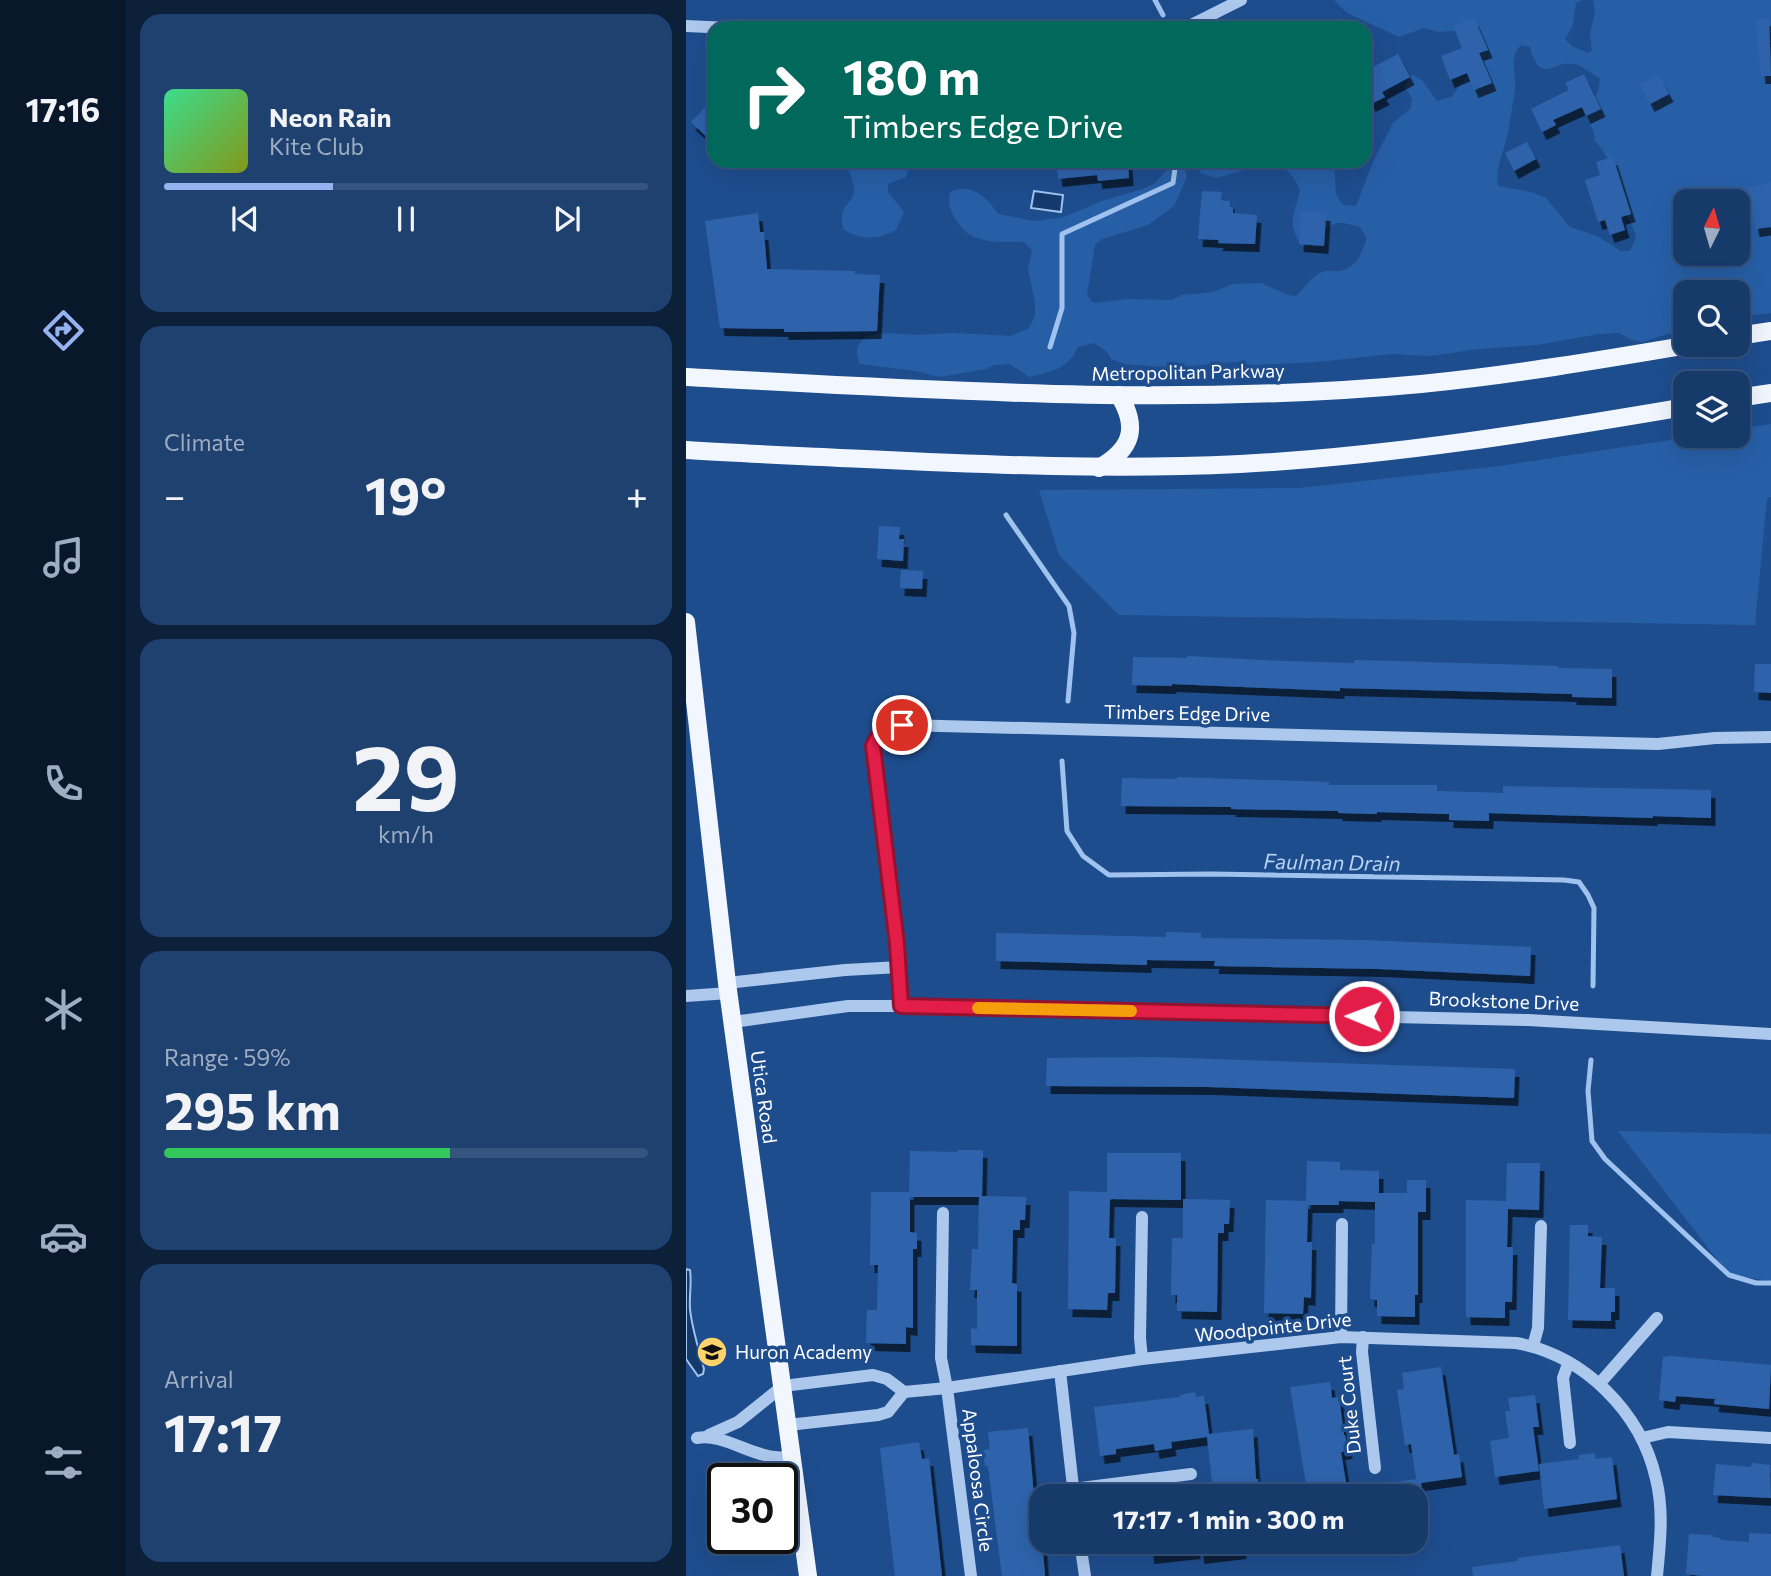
<!DOCTYPE html>
<meta charset="utf-8">
<style>
body{margin:0;font-family:Commissioner,sans-serif;background:#1f4170;color:#f1f3f6;height:100vh;display:flex;flex-direction:column;font-size:26px;white-space:nowrap}
*{box-sizing:border-box;margin:0}
p{font-size:23px;color:#9eadc1}
.icon{flex:none;width:38px;height:38px;fill:none;stroke:currentColor;stroke-width:2;stroke-linecap:round;stroke-linejoin:round}
.map{position:relative;flex:1;overflow:hidden}
.drawer{display:flex;flex-direction:column;gap:14px;padding:14px;background:#0c203a;width:560px}
.drawer>*{flex:none}
.hud{position:absolute;left:21px;top:21px;width:665px;height:147px;border-radius:21px;box-shadow:0 7px 28px #0002,0 0 0 2px #35547e;background:#00695c;color:#fff;overflow:hidden}
.needle{width:46px;rotate:5deg}
.tools{position:absolute;left:987px;top:189px;display:grid;gap:14px}
.tools a{display:grid;place-items:center;width:77px;height:77px;border-radius:14px;background:#163a6a;box-shadow:0 7px 28px #0002,0 0 0 2px #35547e;font-size:35px}
.speed{position:absolute;left:21px;top:1463px;display:flex;gap:14px;font-size:35px;font-weight:700;text-align:center}
.speed>*{display:grid;place-content:center;width:91px;height:91px;border-radius:50%;background:#163a6a;box-shadow:0 7px 28px #0002,0 0 0 2px #35547e;line-height:1}
.speed .limit{border:4px solid #111;border-radius:10px;background:#fff;color:#111}
.pin{position:absolute;display:grid;place-items:center;width:60px;height:60px;color:#fff;margin:-30px;border:4px solid #fff;border-radius:50%;box-shadow:0 2px 7px #0007}
.me{position:absolute;width:77px;margin:-38px;rotate:271deg;stroke-linejoin:round;filter:drop-shadow(0 0 5px #0008)}
.turn{display:flex;align-items:center;gap:24px;height:147px;padding:0 21px;font-size:32px}
.turn .icon{width:91px;height:91px;stroke-width:2.5}
.turn b{display:block;font-size:49px;line-height:60px}
.big{font-size:52px;font-weight:700;line-height:1.1}
.drawer .card{flex:1;display:flex;flex-direction:column;justify-content:center;gap:10px;min-width:0;padding:0 24px;border-radius:21px;background:#1f4170}
.drawer .dial{align-items:center;gap:0}
.dial b{font-size:91px;line-height:1}
.song{display:flex;align-items:center;gap:21px}
.cover{width:84px;height:84px;border-radius:10px;background:linear-gradient(135deg,hsl(150 70% 55%),hsl(70 70% 35%))}
.played{height:7px;border-radius:4px;background:linear-gradient(90deg,#95b2f1 35%,#35547e 35%)}
.keys{display:flex;justify-content:space-around;direction:ltr}
.heat{display:flex;justify-content:space-between;align-items:center;font-size:38px;direction:ltr}
.charge{height:10px;border-radius:5px;background:linear-gradient(90deg,#34c759 59%,#35547e 0)}
.trip{position:absolute;left:343px;top:1484px;width:399px;height:70px;border-radius:21px;background:#163a6a;box-shadow:0 7px 28px #0002,0 0 0 2px #35547e;font-weight:700;line-height:70px;text-align:center}
main{display:flex;flex:1;min-height:0}
.menu{display:flex;flex-direction:column;width:126px;justify-content:space-around;align-items:center;background:#09172a;color:#9eadc1}
.menu .icon{width:49px;height:49px}
.menu .current{color:#95b2f1}
.menu b{font-size:32px;color:#f1f3f6}
.map>svg:first-child{display:block}
.green{fill:#275fa7;fill-rule:evenodd}
.water{fill:#14396d;stroke:#9fc3ee;stroke-width:2}
.lines{fill:none;stroke-linecap:round;stroke-linejoin:round}
.stream{stroke:#9fc3ee;stroke-width:5}
.building{fill:#2d64ac;filter:url(#shadow)}
.minor{stroke:#acc8ed;stroke-width:12}
.major{stroke:#f2f7ff;stroke-width:18}
.route-casing{stroke:#92132f;stroke-width:18}
.route{stroke:#e11d48;stroke-width:12}
.slow{stroke:#f59e0b;stroke-width:12}
.labels{text-anchor:middle;stroke-width:7;stroke-linejoin:round;paint-order:stroke}
.street-label{font-size:19px;fill:#fff;stroke:#1e4d8e}
.poi-label{font-size:19px;fill:#fff;stroke:#1e4d8e;text-anchor:start}
.water-label{font-size:21px;font-style:italic;fill:#b8d2f4;stroke:#1e4d8e}
</style>
<main>
<nav class="menu">
<b>17:16</b>
<svg class="icon current" aria-label="directions" viewBox="0 0 24 24"><path d="M12 3l9 9-9 9-9-9zM9 14v-3h6M13 9l2 2-2 2"/></svg>
<svg class="icon" aria-label="music" viewBox="0 0 24 24"><path d="M9 18V5l10-2v13"/><circle cx="6" cy="18" r="3"/><circle cx="16" cy="16" r="3"/></svg>
<svg class="icon" aria-label="phone" viewBox="0 0 24 24"><path d="M5 4h4l2 5-3 2q2 4 5 5l2-3 5 2v4C11 20 4 13 5 4z"/></svg>
<svg class="icon" aria-label="climate" viewBox="0 0 24 24"><path d="M12 3v18M4 7l16 10M4 17L20 7"/></svg>
<svg class="icon" aria-label="car" viewBox="0 0 24 24"><path d="M5 17H2v-5l4-1 3-4h7l3 4 3 1v5h-3M9 17h6M6 11h13"/><circle cx="7" cy="17" r="2"/><circle cx="17" cy="17" r="2"/></svg>
<svg class="icon" aria-label="filters" viewBox="0 0 24 24"><path d="M4 7h16M4 17h16"/><circle cx="9" cy="7" r="2"/><circle cx="15" cy="17" r="2"/></svg>
</nav>
<section class="drawer">
<div class="card">
<div class="song"><i class="cover"></i><div><b>Neon Rain</b><p>Kite Club</p></div></div>
<div class="played"></div>
<div class="keys"><svg class="icon" aria-label="previous" viewBox="0 0 24 24"><path d="M18 5L8 12l10 7zM5 5v14"/></svg><svg class="icon" aria-label="pause" viewBox="0 0 24 24"><path d="M8 5v14M16 5v14"/></svg><svg class="icon" aria-label="next" viewBox="0 0 24 24"><path d="M6 5l10 7-10 7zM19 5v14"/></svg></div>
</div>
<div class="card"><p>Climate</p>
<div class="heat"><a>−</a><b class="big">19°</b><a>+</a></div>
</div>
<div class="card dial"><b>29</b><p>km/h</p></div>
<div class="card"><p>Range · 59%</p><b class="big">295 km</b><div class="charge"></div></div>
<div class="card"><p>Arrival</p><b class="big">17:17</b></div>
</section>
<div class="map">
<svg width="1085" height="1576" viewBox="0 0 1085 1576">
<defs>
<filter id="shadow"><feDropShadow dx="4.5" dy="8" stdDeviation="0" flood-color="#0009"/></filter>
</defs>
<rect width="100%" height="100%" fill="#1e4d8e"/>
<!-- green -->
<g class="green">
<path d="M648,0h248l-6,3 -3,22 -8,14 7,7 16,7 4,-2 -2,-17 5,-22 -2,-12h178v313l-33,4v-25h-53v39h-7l-36,11 -12,-3 -11,-6 -20,1 -62,11 -58,4 -49,7 -38,-2 -75,8 -64,3 -19,-3 -63,6 -46,-4 -14,-5 -4,-7 -13,-9 -16,4c-10,22 -27,25 -49,30l-19,-13 -16,1 -8,4 -46,8 -24,-6 -56,-7c-6,-12 -3,-18 6,-28l21,-3 29,2 36,-2 59,3 18,-8 6,-12v-14l-7,-33 4,-19 -8,-8c-28,-1 -54,4 -69,-24 -6,-10 -7,-15 -5,-26 20,-10 37,5 48,22l37,7 29,-4 38,-16 41,-12 11,-5 12,-13 18,-6 3,12 -13,29 -26,19 -46,14 -7,6 -8,49 4,7 4,2 33,-4 44,1 10,-5 32,-3 18,-8 29,-1 27,12 8,1c8,-7 15,-20 26,-24 5,-2 11,0 17,-1 19,-3 22,-18 28,-33l-7,-11 -16,-4h-8l-10,5 -1,9 -9,10 -15,-2c-15,-23 -6,-31 -1,-55 -6,-14 -15,-25 -31,-29h65l2,33 7,11 13,1 17,-44 20,-39 17,-14 2,-9 -7,-14 3,-8 5,-3 10,6 14,20 14,-4 27,-34 2,-15 -16,-18 -25,2 -15,-4 -25,9 -52,-24zM835,45l9,2c10,40 24,12 44,17 9,2 17,10 26,14l-2,15 -13,12c-1,13 10,22 10,36 18,18 20,42 28,65 4,11 10,20 13,31l-6,14h-9l-24,-15 -27,-9 -24,-29 -15,-6 -33,-6c-3,-18 5,-32 9,-49 3,-15 5,-30 8,-45 2,-16 -7,-35 6,-47zM999,201h53v53h-53z"/>
<path d="M162,161h69l-7,5 -4,11 -18,7v8l16,20 -8,18c-19,10 -34,10 -52,0 -8,-27 10,-23 10,-42 -1,-9 -6,-17 -6,-27z"/>
<path d="M512,161h46l-3,10 -24,7 -17,-5z"/>
<path d="M1085,424v73l-4,1 -12,127 -636,-10 -60,-60 -20,-65 260,-2 201,-22 196,-30h42v-7z"/>
<path d="M932,1131l153,3v147l-42,-6z"/>
</g>
<!-- water -->
<g class="water">
<path d="M348,191l29,4 -2,17 -30,-4z"/>
<path d="M0,1269l4,1c2,13 -1,26 0,39 2,20 9,41 14,60l-1,5 -5,2 -12,-17z"/>
</g>
<g class="lines">
<!-- stream -->
<g class="stream">
<path d="M469,0l8,15"/>
<path d="M364,347l12,-39v-74l111,-51 3,-22"/>
<path d="M320,515l63,91 5,27 -6,68"/>
<path d="M376,761l5,70 16,25 26,19 102,-1 353,6 15,2 9,13 6,13 -1,78"/>
<path d="M905,1060l-3,31 4,50 13,18 124,116 27,8h15"/>
</g>
</g>
<!-- building -->
<g class="building">
<path d="M788,18l14,32 -9,3 13,30 -18,7 -7,-17 -17,7 -9,-24 21,-8 -9,-22z"/>
<path d="M1083,18l2,58h-10l-5,-57z"/>
<path d="M712,54l12,23 -28,15 3,5 -14,7 -6,-13v-20z"/>
<path d="M898,74l17,35 -15,7 -4,-9 -29,13 3,5 -14,7 -11,-23 38,-19 -4,-7z"/>
<path d="M973,75l10,19 -19,10 -10,-20z"/>
<path d="M28,98v46l-23,-22z"/>
<path d="M841,142l9,17 -22,12 -9,-18z"/>
<path d="M927,157l18,57 -10,3 4,13 -15,5 -5,-15 -7,2 -13,-42 15,-5 -4,-13z"/>
<path d="M370,161h72l1,17 -31,3 -1,-6 -39,4z"/>
<path d="M1085,183v44l-16,2 -7,-42z"/>
<path d="M516,191l20,1 -1,8 9,1v6h3v6l24,2 -2,29 -37,-1 1,-3 -21,-1z"/>
<path d="M615,211l25,2 -2,33 -25,-2z"/>
<path d="M72,213l2,19h4l3,37 88,2v3l25,1 -3,56 -93,1v-3l-64,-1 -15,-107z"/>
<path d="M193,526l21,1 -1,12h5l-1,22 -26,-2z"/>
<path d="M215,570l22,1 -1,18 -22,-1z"/>
<path d="M501,656l97,5 70,2v-3l40,1 164,5v2l54,1v29l-40,-1v-3l-232,-6v3l-168,-7v2l-40,-1 1,-28 54,1z"/>
<path d="M1069,664h16v29l-17,-1z"/>
<path d="M491,777l152,5v3h108v6l66,2v-7l208,4v28l-58,-2v2l-164,-5v8l-40,-1v-6l-72,-2v2l-39,-1v-2l-107,-2v-2l-110,-1 1,-28 55,1z"/>
<path d="M480,932l35,1v5l163,2 167,7 -1,29 -151,-7 -165,-3 1,-5 -68,-1v5l-151,-4v-28l170,4z"/>
<path d="M469,1057l360,12 -1,29 -305,-11 -163,-1 1,-28z"/>
<path d="M272,1150h25l-1,46 44,1 -1,23h-5v10h-7l-1,53 5,1v62l-46,-1v-17l6,1v-39h-7l2,-41h6l1,-52h-69v35l7,1v16h-4v79l-7,-1v17l-40,-1 1,-33h10l1,-45h-8l1,-73h38l1,-41 48,1z"/>
<path d="M421,1153h74v47l-71,-1 -1,39h7l-1,55h-7l-1,17 -39,-1 1,-118 38,1z"/>
<path d="M621,1161l33,1v8l39,1v22h28v-13h19v32h-8v83h-3v22l-38,-1v-16l-7,-1 2,-56 3,1v-42l-36,-1v4h-31l-1,37h5l-1,56 -7,-1 -1,17 -39,-1 2,-113 40,1z"/>
<path d="M821,1163h33l-1,47 -31,-1 -1,38h6l-1,55h-7v16l-39,-1v-117l40,1z"/>
<path d="M497,1199l47,1 -1,24h-5v9h-6l-1,79 -40,-1v-16h-6l1,-57h11z"/>
<path d="M884,1225h18v11l14,1 -2,51h15v24h-4v9l-43,-1z"/>
<path d="M985,1356l100,9 -2,44 -55,-5 1,-5 -39,-3 -1,6 -16,-2 4,-43z"/>
<path d="M755,1367l13,88 5,-1 3,23 -41,6 2,13h-40l-2,-12 35,-5 -5,-35 -6,1 -8,-55 7,-1 -2,-16z"/>
<path d="M644,1382l2,16 7,-1 5,38h1l3,16 -7,1 7,42 -40,2 -18,-109z"/>
<path d="M509,1392l1,5 8,-1 5,38 44,-5 3,50h2l2,17h-40v-6l-7,1 -6,-54 -36,5 1,6 -17,3 -1,-7 -38,5v5l-16,2 -6,-49 86,-10v-2z"/>
<path d="M849,1395l4,32h-6l6,44 -44,6 -5,-36 19,-3 -4,-27h5l-2,-13z"/>
<path d="M342,1428l7,79 4,-1 2,19 4,51h-43l-14,-110h-3l-2,-16 7,-1 -2,-17z"/>
<path d="M233,1442l3,17 7,-1 13,118h-47l-15,-128z"/>
<path d="M909,1453v6l17,-2 5,42 -73,10 -5,-45 40,-5 -1,-4z"/>
<path d="M1066,1463l18,2 1,33 -58,-3 3,-31 35,3z"/>
<path d="M1063,1533l22,1v42h-69l-16,-2 3,-40 24,1v2l8,1 -1,2 29,2z"/>
<path d="M462,1542h48v9l-46,5z"/>
<path d="M512,1542h44v9l-42,5z"/>
<path d="M934,1545l4,31h-151l-1,-9 46,-6v-3z"/>
</g>
<g class="lines">
<!-- minor -->
<g class="minor">
<path d="M0,26l44,2"/>
<path d="M499,28l56,-28"/>
<path d="M41,983l118,-13 55,-3"/>
<path d="M0,996l43,-3"/>
<path d="M215,1006l-4,-62 -23,-180c-1,-26 1,-35 29,-39l755,19 57,-6 56,-1"/>
<path d="M47,1022l115,-16h53l627,14 243,14"/>
<path d="M257,1213l-2,145 6,30 24,188"/>
<path d="M456,1217l-2,121 2,21"/>
<path d="M655,1337l1,-113"/>
<path d="M677,1337l-1,15 13,116"/>
<path d="M847,1346l5,-18 3,-102"/>
<path d="M882,1364l-5,14 7,65"/>
<path d="M374,1371l14,125"/>
<path d="M914,1383l57,-65"/>
<path d="M218,1392l43,-4 195,-29 199,-22 175,6c68,12 125,69 140,136 8,32 4,65 1,97"/>
<path d="M23,1435l29,-13 45,-36 90,-11 14,4 17,13 -16,20 -10,3 -90,10"/>
<path d="M11,1438c25,-5 52,17 78,19 5,1 12,0 17,-1"/>
<path d="M956,1438l26,-6 103,6"/>
<path d="M387,1489l118,-15"/>
<path d="M394,1542l5,34"/>
</g>
<!-- major -->
<g class="major">
<path d="M1052,336l33,-5"/>
<path d="M0,377c245,13 491,30 735,7 90,-9 179,-24 268,-39"/>
<path d="M1052,398l33,-5"/>
<path d="M0,450c60,4 120,6 179,9 125,6 250,11 375,5 150,-8 298,-32 445,-57"/>
<path d="M413,468c33,-19 40,-40 20,-73"/>
<path d="M0,622l41,361 81,593"/>
</g>
</g>
<g class="lines">
<!-- route casing -->
<g class="route-casing">
<path id="route" d="M216,725c-16,2 -22,5 -29,21l24,198 4,62 463,10"/>
</g>
<!-- route -->
<use href="#route" class="route"/>
<!-- slow -->
<path class="slow" d="M292,1008l153,3"/>
</g>
<!-- icons -->
<defs>
<g id="school-disc" transform="scale(1.575)"><circle r="9.5" fill="#fcd46b" stroke="#1e4d8e"/><path d="M0-5L7-2L0 1L-7-2ZM-4 1L0 2.5L4 1V4Q0 6-4 4Z" fill="#111"/></g>
</defs>
<g fill-rule="evenodd">
<use href="#school-disc" x="26" y="1352"/>
</g>
<g class="labels">
<!-- street labels -->
<g class="street-label">
<text transform="translate(502 372) rotate(-1)" y="7">Metropolitan Parkway</text>
<text transform="translate(501 713) rotate(1)" y="7">Timbers Edge Drive</text>
<text transform="translate(818 1001) rotate(2)" y="7">Brookstone Drive</text>
<text transform="translate(78 1097) rotate(82)" y="7">Utica Road</text>
<text transform="translate(587 1327) rotate(-6)" y="7">Woodpointe Drive</text>
<text transform="translate(663 1405) rotate(-96)" y="7">Duke Court</text>
<text transform="translate(292 1480) rotate(83)" y="7">Appaloosa Circle</text>
</g>
<!-- poi labels -->
<g class="poi-label">
<text x="49" y="1359">Huron Academy</text>
</g>
<!-- water labels -->
<g class="water-label">
<text transform="translate(646 863) rotate(1)" y="7">Faulman Drain</text>
</g>
</g>
</svg>
<div class="tools">
<a><svg class="needle" viewBox="-14 -14 28 28"><path d="M0-13l5 13h-10z" fill="#e53935"/><path d="M0 13l5-13h-10z" fill="#9eadc1"/></svg></a>
<a><svg class="icon" aria-label="search" viewBox="0 0 24 24"><circle cx="10" cy="10" r="6"/><path d="M15 15l6 6"/></svg></a>
<a><svg class="icon" aria-label="layers" viewBox="0 0 24 24"><path d="M12 4l9 5-9 5-9-5zM3 14l9 5 9-5"/></svg></a>
</div>
<div class="speed"><div class="limit">30</div></div>
<div class="pin" style="left:216px;top:725px;background:#d93025"><svg class="icon" aria-label="arrive" viewBox="0 0 24 24"><path d="M6 21V4h12l-3 4 3 4H6"/></svg></div>
<svg class="me" style="left:678px;top:1016px" viewBox="-20 -20 40 40"><circle r="17" fill="#e11d48" stroke="#fff" stroke-width="3"/><path d="M0-11L8 9 0 5-8 9z" fill="#fff"/></svg>
<div class="trip">17:17 · 1 min · 300 m</div>
<div class="hud">
<div class="turn"><svg class="icon" aria-label="right" viewBox="0 0 24 24"><path d="M7 20v-9h11M14 6l5 5-5 5"/></svg><div><b>180 m</b>Timbers Edge Drive</div></div>
</div>
</div>
</main>
